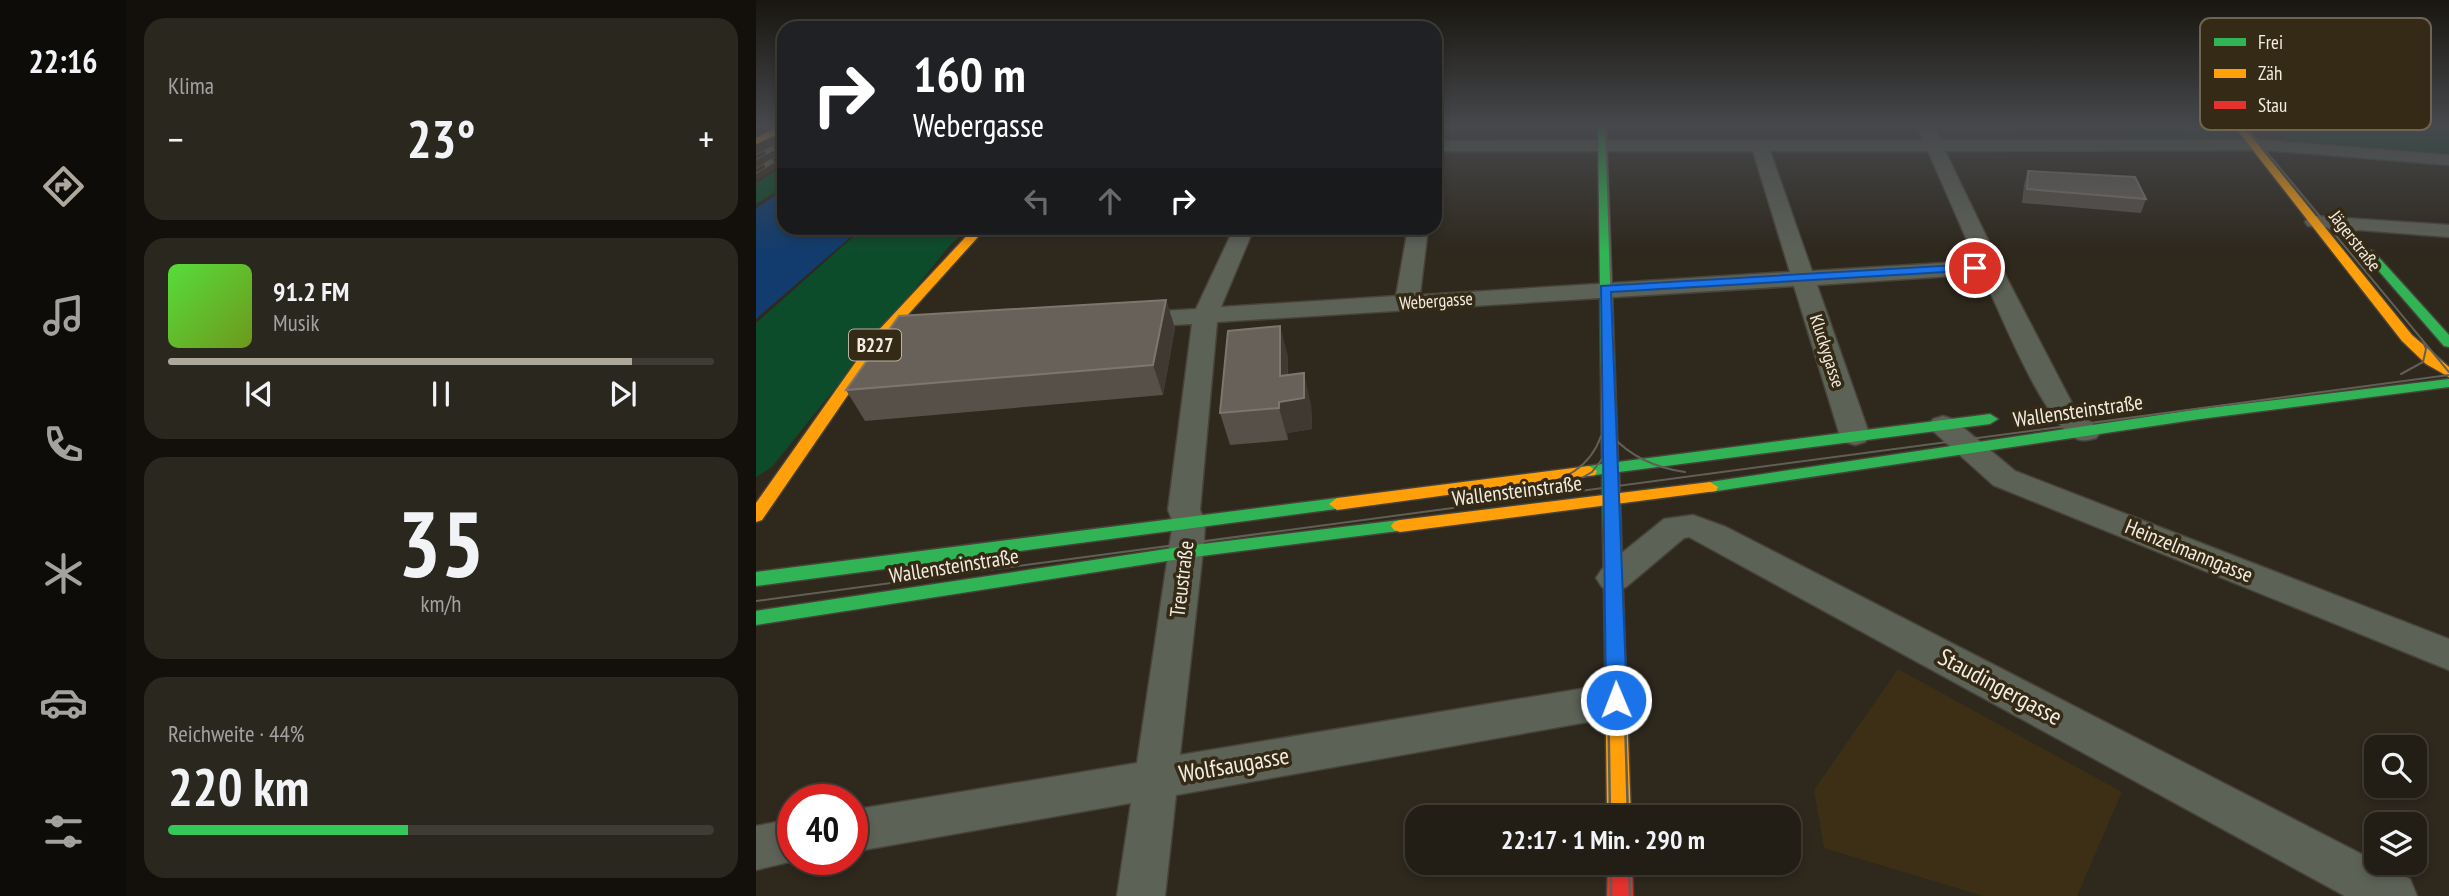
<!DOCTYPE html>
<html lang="de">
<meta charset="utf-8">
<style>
body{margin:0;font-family:"PT Sans Narrow",sans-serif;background:#2a271f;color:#f1f3f6;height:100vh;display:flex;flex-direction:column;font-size:26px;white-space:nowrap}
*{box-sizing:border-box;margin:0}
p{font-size:23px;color:#a2a2a1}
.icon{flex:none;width:38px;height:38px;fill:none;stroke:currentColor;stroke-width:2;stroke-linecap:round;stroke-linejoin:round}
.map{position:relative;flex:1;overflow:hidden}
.details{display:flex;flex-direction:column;gap:18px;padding:18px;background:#13100c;width:630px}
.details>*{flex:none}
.top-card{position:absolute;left:21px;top:21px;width:665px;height:214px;border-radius:21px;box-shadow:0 4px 10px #0003,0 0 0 2px #3f3c35;background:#202124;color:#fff;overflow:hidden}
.controls{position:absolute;left:1608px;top:735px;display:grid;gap:14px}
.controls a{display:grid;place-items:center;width:63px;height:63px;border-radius:14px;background:#221e16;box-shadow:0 4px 10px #0003,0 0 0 2px #3f3c35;font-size:35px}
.speed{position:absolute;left:21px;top:784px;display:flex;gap:14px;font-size:35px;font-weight:700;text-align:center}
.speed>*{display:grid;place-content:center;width:91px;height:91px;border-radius:50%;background:#221e16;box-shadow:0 4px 10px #0003,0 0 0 2px #3f3c35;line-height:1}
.speed .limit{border:10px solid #d22;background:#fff;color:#111}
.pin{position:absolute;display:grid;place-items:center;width:60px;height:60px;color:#fff;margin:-30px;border:4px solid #fff;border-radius:50%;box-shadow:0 2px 7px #0007}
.me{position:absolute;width:77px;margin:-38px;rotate:359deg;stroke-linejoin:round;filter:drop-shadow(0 0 5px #0008)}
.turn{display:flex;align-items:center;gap:24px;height:147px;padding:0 21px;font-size:32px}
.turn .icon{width:91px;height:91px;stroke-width:2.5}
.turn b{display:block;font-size:49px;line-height:60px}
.lanes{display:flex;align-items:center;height:66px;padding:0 21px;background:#0003;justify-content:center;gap:35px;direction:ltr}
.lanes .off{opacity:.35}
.big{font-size:52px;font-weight:800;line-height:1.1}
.details .tile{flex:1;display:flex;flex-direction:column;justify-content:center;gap:10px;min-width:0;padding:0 24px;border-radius:21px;background:#2a271f}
.details .dial{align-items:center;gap:0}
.dial b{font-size:91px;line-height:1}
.song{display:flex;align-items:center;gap:21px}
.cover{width:84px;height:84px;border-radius:10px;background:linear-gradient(135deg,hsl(110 70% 55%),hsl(80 70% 35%))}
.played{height:7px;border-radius:4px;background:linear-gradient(90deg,#aea79c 85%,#3f3c35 85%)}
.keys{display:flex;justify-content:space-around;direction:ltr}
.heat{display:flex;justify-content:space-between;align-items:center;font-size:38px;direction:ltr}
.charge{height:10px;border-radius:5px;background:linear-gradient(90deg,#34c759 44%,#3f3c35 0)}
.trip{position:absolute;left:649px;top:805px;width:396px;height:70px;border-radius:21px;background:#221e16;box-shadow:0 4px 10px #0003,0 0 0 2px #3f3c35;font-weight:800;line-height:70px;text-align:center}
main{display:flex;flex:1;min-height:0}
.tabs{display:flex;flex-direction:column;width:126px;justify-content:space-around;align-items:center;background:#0e0c09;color:#a2a2a1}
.tabs .icon{width:49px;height:49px}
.tabs .current{color:#aea79c}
.tabs b{font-size:32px;color:#f1f3f6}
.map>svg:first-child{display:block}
.built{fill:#3c2f16}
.green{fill:#0d4c2b}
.water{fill:#123c6d}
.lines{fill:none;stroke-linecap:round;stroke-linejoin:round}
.street-casing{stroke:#48433a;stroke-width:3}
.fast-casing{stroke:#48433a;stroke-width:3}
.slow-casing{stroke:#48433a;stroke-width:3}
.jam-casing{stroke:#48433a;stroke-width:3}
.street{fill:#5d6257;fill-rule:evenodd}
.fast{fill:#30b455;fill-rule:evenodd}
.slow{fill:#ff9f0a;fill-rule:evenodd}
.jam{fill:#e5322d;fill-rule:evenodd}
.tram-far1{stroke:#615f55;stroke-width:2}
.tram{stroke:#615f55;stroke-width:2.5}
.rail-casing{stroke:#615f55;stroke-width:5}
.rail{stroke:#352a16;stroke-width:3.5;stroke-dasharray:10;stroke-linecap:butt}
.wall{fill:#575049}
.shaded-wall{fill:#3f3931}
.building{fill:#68615a;stroke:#7d766f;stroke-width:2}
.route{fill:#1a73e8;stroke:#114b97;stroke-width:2}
.labels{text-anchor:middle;stroke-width:7;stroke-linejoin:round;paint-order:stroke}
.far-street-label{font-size:18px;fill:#f3ece0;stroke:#352a16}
.shield{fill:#352a16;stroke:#bab2a3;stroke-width:2}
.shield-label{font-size:19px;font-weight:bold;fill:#f3ece0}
.street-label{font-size:21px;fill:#f3ece0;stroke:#352a16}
.near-street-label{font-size:24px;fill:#f3ece0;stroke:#352a16}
.key{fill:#352a16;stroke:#6e6453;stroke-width:2}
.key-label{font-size:19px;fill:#f3ece0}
</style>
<main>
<nav class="tabs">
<b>22:16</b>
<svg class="icon current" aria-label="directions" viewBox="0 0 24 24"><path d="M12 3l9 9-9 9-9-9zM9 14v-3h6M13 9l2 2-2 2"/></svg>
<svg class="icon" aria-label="music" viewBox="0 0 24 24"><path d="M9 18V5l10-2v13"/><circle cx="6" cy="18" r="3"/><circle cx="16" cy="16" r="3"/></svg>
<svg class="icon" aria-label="phone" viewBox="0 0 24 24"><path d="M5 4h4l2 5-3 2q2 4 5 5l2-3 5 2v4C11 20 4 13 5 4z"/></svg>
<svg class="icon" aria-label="climate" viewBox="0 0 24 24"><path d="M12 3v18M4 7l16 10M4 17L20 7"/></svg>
<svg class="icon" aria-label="car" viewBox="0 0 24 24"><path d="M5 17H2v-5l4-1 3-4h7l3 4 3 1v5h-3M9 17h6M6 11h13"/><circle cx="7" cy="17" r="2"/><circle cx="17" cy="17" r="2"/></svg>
<svg class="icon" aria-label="filters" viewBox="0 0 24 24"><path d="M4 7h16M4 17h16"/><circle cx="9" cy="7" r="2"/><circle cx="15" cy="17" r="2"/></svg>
</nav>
<section class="details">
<div class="tile"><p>Klima</p>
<div class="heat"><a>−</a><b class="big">23°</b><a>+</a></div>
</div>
<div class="tile">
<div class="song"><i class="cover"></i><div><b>91.2 FM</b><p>Musik</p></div></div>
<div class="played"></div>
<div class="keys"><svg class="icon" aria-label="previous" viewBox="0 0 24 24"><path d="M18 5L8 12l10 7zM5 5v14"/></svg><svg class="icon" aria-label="pause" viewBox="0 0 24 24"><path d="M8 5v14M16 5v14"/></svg><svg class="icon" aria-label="next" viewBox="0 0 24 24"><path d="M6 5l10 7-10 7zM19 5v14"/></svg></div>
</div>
<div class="tile dial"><b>35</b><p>km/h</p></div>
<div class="tile"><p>Reichweite · 44%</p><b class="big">220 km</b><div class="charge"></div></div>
</section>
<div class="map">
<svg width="1693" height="896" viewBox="0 0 1693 896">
<rect width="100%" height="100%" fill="#2e281d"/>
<!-- built -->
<g class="built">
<path d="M1186,126h75l2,15h-70z"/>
<path d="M28,134v30l-28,16v-33z"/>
<path d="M1142,669l224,123 -45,104h-94l-159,-48 -10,-58z"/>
</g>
<!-- green -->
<g class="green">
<path d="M1310,126h89l70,7 5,4 -54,1 -3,-1 12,-1 -2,-3z"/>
<path d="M1518,126h175v27l-163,-13z"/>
<path d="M28,167v20l-28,17v-21z"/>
<path d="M107,228h106l-19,17 -178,222 -16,10v-154z"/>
</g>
<!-- water -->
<path class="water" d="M28,190v38h77l-105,91v-111z"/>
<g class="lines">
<!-- street casing -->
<g class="street-casing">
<g id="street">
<path d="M1165,126h12l7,14h324l185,15v10l-185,-15 -319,1 56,116 73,140 27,25 -5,6c-7,2 -14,4 -21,0 -33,-19 -75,-126 -93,-164l-165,11 53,151 -5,6 -10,3 -10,-3 -5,-6 -46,-150 -577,36 -17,188 5,12 -1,20 -24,213 436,-72 14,5 6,12 -6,12 -14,5 -440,78 -11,101h-48l14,-93 -279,49v-42l285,-47 33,-221 3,-20 -5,-12 24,-186 -62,3 -9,-2 -3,-5 3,-5 9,-2 66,-4 38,-81h20l-33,79 175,-11 12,-68h20l-8,67 370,-23 -37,-121h-318v-10l488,-1 -4,-10zM1014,151h158l48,110 -164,10z"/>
<path d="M1559,216l134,9v12l-141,-11 -3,-4 3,-4z"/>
<path d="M1187,416l10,3 62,52 434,168v31l-456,-185 -60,-54 -4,-6 4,-6z"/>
<path d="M937,515l33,12 684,352 7,17h-72l-656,-359 -5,1 -58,49 -12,4 -12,-4 -6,-9 6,-9 62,-50z"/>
<path d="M37,819v40h9l-46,11v-44z"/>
</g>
</g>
<!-- fast casing -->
<g class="fast-casing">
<g id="fast">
<path d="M842,126h8l12,336 372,-48 8,5 -8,5 -371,48 6,181 -3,6 -7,2 -7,-2 -3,-6 -3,-179 -13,2 -8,-5 2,-4 19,-3z"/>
<path d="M1613,250l4,1 76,84v12l-5,-1 -79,-91 -2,-2z"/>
<path d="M1693,379v8l-249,32 -490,73 -8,-5 8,-5 490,-73z"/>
<path d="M581,498l6,2 2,4 -2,4 -587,78v-14z"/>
<path d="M644,520l6,2 3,4 -3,4 -220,28 -430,67v-14l430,-65z"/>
</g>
</g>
<!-- slow casing -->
<g class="slow-casing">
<g id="slow">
<path d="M24,126h4v5l-28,13v-6z"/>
<path d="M1478,126h9l169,209 37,32v10l-23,-13 -24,-23z"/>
<path d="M218,228h12l-99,110 -125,182 -6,2v-19l121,-171z"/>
<path d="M833,466l8,5 -2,4 -258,35 -8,-6 8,-6z"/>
<path d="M954,482l8,5 -2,4 -316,41 -6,-2 -3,-4 3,-4 6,-2z"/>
<path d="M859,645l7,2 3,6 6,164h-24l-2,-164 3,-6z"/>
</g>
</g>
<!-- jam casing -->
<g class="jam-casing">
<path id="jam" d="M852,863h24l1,33h-26z"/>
</g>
<!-- street -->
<use href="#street" class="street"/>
<!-- fast -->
<use href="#fast" class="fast"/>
<!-- slow -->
<use href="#slow" class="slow"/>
<!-- jam -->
<use href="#jam" class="jam"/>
<!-- tram-far1 -->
<g class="tram-far1">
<path d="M850,126l16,497"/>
<path d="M1489,126l204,246"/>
<path d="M1596,246l-2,-12c18,-15 75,-5 99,-4"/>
<path d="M846,322l5,301"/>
<path d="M1645,374l22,-12 3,-13 -4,-10"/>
<path d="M856,436c20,22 44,32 73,36"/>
<path d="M777,488c31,-8 57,-20 68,-52"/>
<path d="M807,489l29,-17 14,-18"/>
<path d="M0,601l1693,-226"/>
</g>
<!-- tram -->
<g class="tram">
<path d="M851,621l3,196"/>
<path d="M866,621l6,196"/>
<path d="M855,863v33"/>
<path d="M873,863l1,33"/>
</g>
<!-- rail casing -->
<g class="rail-casing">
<g id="rail">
<path d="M0,157l28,-14"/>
<path d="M0,171l28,-17"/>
</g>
</g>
<!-- rail -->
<use href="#rail" class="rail"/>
</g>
<!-- wall -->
<g class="wall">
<path d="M1272,171l118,28 -5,14 -119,-10 2,-19z"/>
<path d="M410,300l9,28 -12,67 -298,26 -19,-31z"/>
<path d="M532,356v19l23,29 1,25 -25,4 1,7 -58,5 -10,-32z"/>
</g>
<!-- shaded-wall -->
<g class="shaded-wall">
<path d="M410,300l9,28 -12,67 -10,-30z"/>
<path d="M524,326l8,30 -1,45 17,-28 7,31 1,25 -25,4 1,7 -9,-32z"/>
</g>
<!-- building -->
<g class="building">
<path d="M1272,171l107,6 11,22 -119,-10z"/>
<path d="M410,300l-13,65 -307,25 53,-74z"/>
<path d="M524,326v50l24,-3v25l-25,4v6l-59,5 8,-82z"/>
</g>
<!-- sky -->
<linearGradient id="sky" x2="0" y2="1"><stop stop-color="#191610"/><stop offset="0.5" stop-color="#46484c"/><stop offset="1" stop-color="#46484c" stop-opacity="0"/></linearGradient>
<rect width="1693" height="252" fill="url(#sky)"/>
<!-- route -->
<path class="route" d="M1219,264l6,4 -2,2 -368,22 16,408 -3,6 -8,3 -7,-3 -3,-6 -5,-414z"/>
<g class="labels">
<!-- far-street labels -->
<g class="far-street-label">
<text transform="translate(1599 241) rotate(52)" y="6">Jägerstraße</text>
<text transform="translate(680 301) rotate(-4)" y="6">Webergasse</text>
<text transform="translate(1071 351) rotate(72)" y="6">Kluckygasse</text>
</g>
<!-- shield labels -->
<rect class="shield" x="93" y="329.5" width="52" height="31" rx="5"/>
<g class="shield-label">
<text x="119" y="352">B227</text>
</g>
<!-- street labels -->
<g class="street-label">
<text transform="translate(1322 411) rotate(-8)" y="7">Wallensteinstraße</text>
<text transform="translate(761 491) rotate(-7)" y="7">Wallensteinstraße</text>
<text transform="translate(1433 551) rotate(22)" y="7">Heinzelmanngasse</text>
<text transform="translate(198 566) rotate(-9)" y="7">Wallensteinstraße</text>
<text transform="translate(426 579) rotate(-83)" y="7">Treustraße</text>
</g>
<!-- near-street labels -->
<g class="near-street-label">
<text transform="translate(1244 687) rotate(28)" y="8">Staudingergasse</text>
<text transform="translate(478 765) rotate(-10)" y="8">Wolfsaugasse</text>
</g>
</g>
<!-- legend -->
<rect x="1444" y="18" width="231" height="112" rx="10" class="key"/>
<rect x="1458" y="38" width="32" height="8" fill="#30b455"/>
<rect x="1458" y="69" width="32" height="9" fill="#ff9f0a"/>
<rect x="1458" y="101" width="32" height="8" fill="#e5322d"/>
<g class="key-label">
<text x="1502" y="49">Frei</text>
<text x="1502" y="80">Zäh</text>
<text x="1502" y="112">Stau</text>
</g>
</svg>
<div class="controls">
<a><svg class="icon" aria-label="search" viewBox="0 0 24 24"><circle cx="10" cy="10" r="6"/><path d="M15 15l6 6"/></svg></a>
<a><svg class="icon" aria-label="layers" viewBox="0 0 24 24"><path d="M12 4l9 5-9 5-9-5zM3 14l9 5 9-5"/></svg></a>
</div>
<div class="speed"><div class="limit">40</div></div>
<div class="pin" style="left:1219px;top:268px;background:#d93025"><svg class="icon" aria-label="arrive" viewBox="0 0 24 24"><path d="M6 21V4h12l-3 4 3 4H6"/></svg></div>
<svg class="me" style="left:860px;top:700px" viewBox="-20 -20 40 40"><circle r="17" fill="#1a73e8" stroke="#fff" stroke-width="3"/><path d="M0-11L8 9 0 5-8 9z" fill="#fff"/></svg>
<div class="trip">22:17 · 1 Min. · 290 m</div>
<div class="top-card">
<div class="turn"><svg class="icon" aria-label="right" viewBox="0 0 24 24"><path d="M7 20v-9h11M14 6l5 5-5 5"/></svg><div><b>160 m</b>Webergasse</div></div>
<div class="lanes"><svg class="icon off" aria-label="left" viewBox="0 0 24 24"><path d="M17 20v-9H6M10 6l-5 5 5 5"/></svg><svg class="icon off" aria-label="ahead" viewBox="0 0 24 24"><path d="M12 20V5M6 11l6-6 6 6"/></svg><svg class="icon" aria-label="right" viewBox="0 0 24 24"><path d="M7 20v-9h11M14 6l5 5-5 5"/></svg></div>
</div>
</div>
</main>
